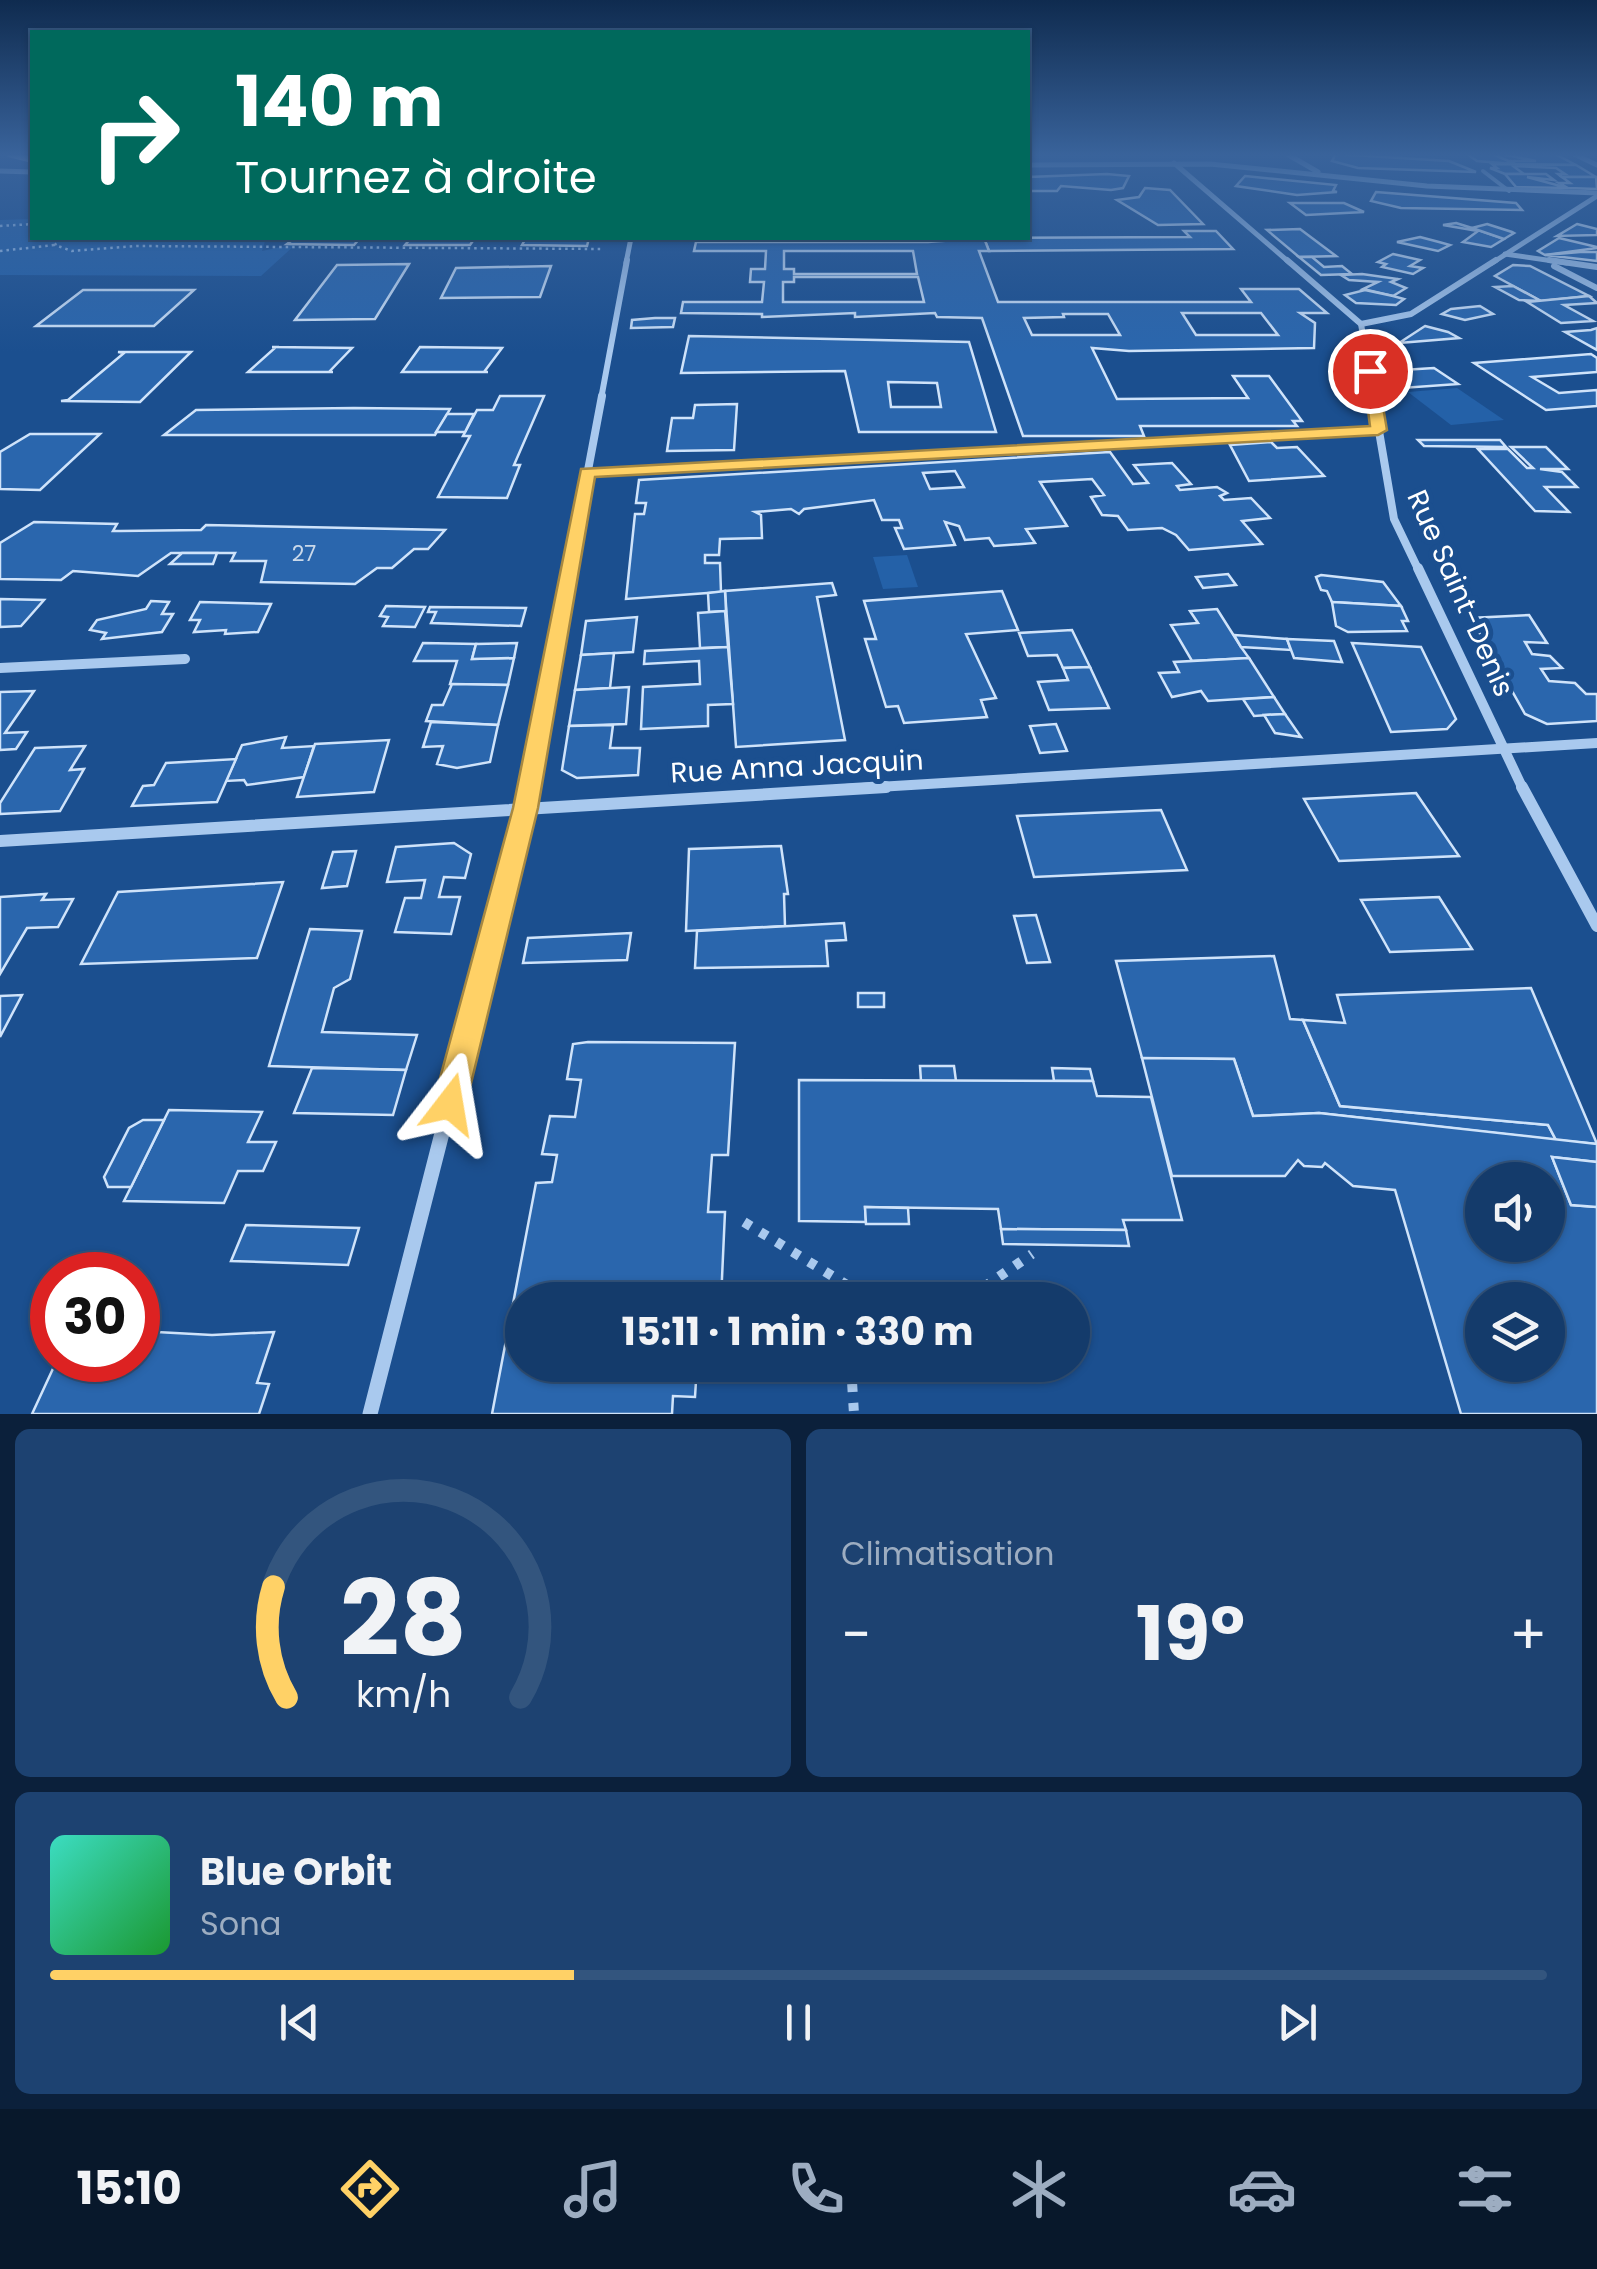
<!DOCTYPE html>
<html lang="fr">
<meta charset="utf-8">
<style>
body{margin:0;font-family:Poppins,sans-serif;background:#1d4271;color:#f1f3f6;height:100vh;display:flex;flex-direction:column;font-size:38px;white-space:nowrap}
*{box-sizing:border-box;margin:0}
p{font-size:32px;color:#9dadc1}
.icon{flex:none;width:55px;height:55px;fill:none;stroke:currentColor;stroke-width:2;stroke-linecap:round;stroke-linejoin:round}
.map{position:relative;height:1414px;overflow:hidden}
.drawer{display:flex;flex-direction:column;gap:15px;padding:15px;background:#0b203b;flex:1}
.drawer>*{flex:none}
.guide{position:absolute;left:30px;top:30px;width:1000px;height:210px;border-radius:0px;box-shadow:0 2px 8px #0004,0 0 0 2px #33557e;background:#00695c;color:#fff;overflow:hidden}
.controls{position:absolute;left:1465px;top:1162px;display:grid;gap:20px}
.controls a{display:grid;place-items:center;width:100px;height:100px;border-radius:50%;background:#143b6b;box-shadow:0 2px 8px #0004,0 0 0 2px #33557e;font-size:50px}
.speed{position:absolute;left:30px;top:1252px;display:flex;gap:20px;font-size:50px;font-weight:700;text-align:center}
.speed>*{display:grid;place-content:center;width:130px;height:130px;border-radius:50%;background:#143b6b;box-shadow:0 2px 8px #0004,0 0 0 2px #33557e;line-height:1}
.speed .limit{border:15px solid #d22;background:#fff;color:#111}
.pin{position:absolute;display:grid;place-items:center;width:85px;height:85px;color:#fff;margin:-42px;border:5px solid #fff;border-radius:50%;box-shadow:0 2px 10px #0007}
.me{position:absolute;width:110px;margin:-55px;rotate:14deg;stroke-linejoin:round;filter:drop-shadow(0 0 8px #0008)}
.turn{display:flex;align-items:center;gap:35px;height:210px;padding:0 40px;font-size:45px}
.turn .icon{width:130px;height:130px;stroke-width:2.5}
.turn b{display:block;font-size:70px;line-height:85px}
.big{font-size:75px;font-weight:700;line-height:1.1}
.drawer .tile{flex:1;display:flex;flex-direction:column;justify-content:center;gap:15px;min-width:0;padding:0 35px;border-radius:15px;background:#1d4271}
.drawer .dial{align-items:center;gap:0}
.dial svg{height:260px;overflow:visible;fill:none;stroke:#33557e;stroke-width:7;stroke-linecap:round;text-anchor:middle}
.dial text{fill:#f1f3f6;stroke:none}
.song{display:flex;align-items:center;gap:30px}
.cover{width:120px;height:120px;border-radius:15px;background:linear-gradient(135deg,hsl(170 70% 55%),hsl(130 70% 35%))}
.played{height:10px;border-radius:5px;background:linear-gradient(90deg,#ffd166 35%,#33557e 35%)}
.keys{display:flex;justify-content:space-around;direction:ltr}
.heat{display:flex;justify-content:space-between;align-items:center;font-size:55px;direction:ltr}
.drawer .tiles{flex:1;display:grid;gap:15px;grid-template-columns:1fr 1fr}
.tile:last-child{grid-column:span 2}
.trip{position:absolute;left:505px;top:1282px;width:585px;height:100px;border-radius:50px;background:#143b6b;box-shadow:0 2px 8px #0004,0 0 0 2px #33557e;font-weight:700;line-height:100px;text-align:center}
.menu{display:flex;height:160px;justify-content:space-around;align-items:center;background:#08182b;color:#9dadc1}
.menu .icon{width:70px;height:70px}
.menu .on{color:#ffd166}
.menu b{font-size:45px;color:#f1f3f6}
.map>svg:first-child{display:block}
.green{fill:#2461a8}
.building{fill:#2a66ad;stroke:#cfe3fa;stroke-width:2.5;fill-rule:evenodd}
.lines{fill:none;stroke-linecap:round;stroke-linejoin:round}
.path-far1{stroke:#a9c9ee;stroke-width:2.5;stroke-dasharray:2.5 4;stroke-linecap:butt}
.path{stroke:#a9c9ee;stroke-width:10;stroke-dasharray:8 11;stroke-linecap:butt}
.service-far1{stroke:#a9c9ee;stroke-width:4}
.service{stroke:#a9c9ee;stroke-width:6}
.minor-far5{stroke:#a9c9ee;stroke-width:5}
.minor-far4{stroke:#a9c9ee;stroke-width:6}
.minor-far3{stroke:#a9c9ee;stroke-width:8}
.minor-far2{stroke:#a9c9ee;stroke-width:10}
.minor-far1{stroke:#a9c9ee;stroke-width:12}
.minor{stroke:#a9c9ee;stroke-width:15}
.motorway{fill:#fff;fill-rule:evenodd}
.route{fill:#ffd166;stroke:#a68842;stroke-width:2.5}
.labels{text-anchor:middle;stroke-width:10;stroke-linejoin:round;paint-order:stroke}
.number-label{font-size:22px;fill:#cad9ea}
.street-label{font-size:28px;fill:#fff;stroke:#1b4f8f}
</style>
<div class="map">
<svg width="1597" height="1414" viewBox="0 0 1597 1414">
<rect width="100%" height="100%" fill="#1b4f8f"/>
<!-- green -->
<g class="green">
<path d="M32,219v19h234l-4,13 34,-7 -35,32 -261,-1v-55z"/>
<path d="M1457,388l47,32 -53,5 -43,-33z"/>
<path d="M907,555l11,32 -35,2 -10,-32z"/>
</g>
<!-- building -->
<g class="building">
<path d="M1336,154l113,7 27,11 -118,-4 -26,-7z"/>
<path d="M1467,154h34l-6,1 20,9 -38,-3z"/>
<path d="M1501,154h54l21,11 -61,-1 -4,-3h25z"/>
<path d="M1492,164l84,1 20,12h-34l-4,-3h7l-9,-6 -43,-2 11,8h-19l-15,-6h7z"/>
<path d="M1107,174l22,2 -6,12 -12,2 -50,-4 -4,5h-29v-14z"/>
<path d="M1505,174h41l8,6 -27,-3 41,11 -52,-1z"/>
<path d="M1245,176l91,9 -3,6 4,1 -40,3 -61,-9z"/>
<path d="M1562,177h34l1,12 -29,-1 -9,-5h11z"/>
<path d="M1145,188l25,2 33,34 -45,1 -41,-25 22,-3z"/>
<path d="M1376,192l140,11 6,7 -121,-2 -30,-7z"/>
<path d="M1290,203h54l20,9 -58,3z"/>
<path d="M1456,223l16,5 32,11 -13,8 -28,-5 15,-11 -35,-6z"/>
<path d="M1487,224l25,8 2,1 -10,6 -32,-11z"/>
<path d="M1577,224l20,5v6l-40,1z"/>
<path d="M1300,229l36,27 -37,1 -32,-27z"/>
<path d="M1184,231h32l17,18 -244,2 -5,-13 206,-1z"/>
<path d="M1420,237l19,5 11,3 -12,6 -41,-9z"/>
<path d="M295,238h65l-6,7 -67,-1z"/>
<path d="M381,238h208l-2,8 -65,-1 4,-7h-51l-5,7h-65l6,-7z"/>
<path d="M984,238l5,13h-10l19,51h253l-10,-13h58l28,24h-27l15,10 -1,25 -185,3 -37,-3 25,51 131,-1 -15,-22h36l33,45h-9l4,5h-157l4,10h-121l-41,-118 -45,-1 -2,-4 -80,4v-4l-93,4v-3l-81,-1 2,-11h79l2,-20h-14l1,-13h14l1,-18h-72l2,-9h232zM784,251h129l4,23h-123v-5h-10zM794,277h124l6,25h-141v-20h11zM1182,313h79l17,22h-82zM1063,314h45l12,21h-88l-8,-17 40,-1z"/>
<path d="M1559,238l38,9v1l-52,7 -7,-4z"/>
<path d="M1580,252h17v9l-52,-6z"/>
<path d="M1393,254l27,6 -10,6 13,2 -10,6 -31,-7 4,-3 -8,-2z"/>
<path d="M1299,257h13l12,10 18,-1 10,8 -31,1z"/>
<path d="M409,264l-34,55 -80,1 42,-55z"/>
<path d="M1513,265l17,1 59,30 -48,5 -46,-25z"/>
<path d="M551,266l-11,31 -99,1 15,-30z"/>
<path d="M1362,274l36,5 -7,3 15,6 -13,8 -30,-7 15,-7 -29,-2 -8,-5z"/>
<path d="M1513,286l28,15 -22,-1 -24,-13z"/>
<path d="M83,290h111l-40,36h-118z"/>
<path d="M1365,290l28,6 11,3 -8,6 -40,-2 -11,-8z"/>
<path d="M1589,296l8,7 -33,2 29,16 -32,2 -34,-21z"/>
<path d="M1480,306l13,8 -28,6 -23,-6 9,-5z"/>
<path d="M655,318h20l-2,9 -42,1 1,-8z"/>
<path d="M1425,326l23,6 11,6 -60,5z"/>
<path d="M1597,328v22l-32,-18 26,-2z"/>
<path d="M689,336l280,6 27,90h-137l-14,-61 -164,2zM888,382l49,1 4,24h-50z"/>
<path d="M272,347l80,1 -23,24h4h-85l28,-25z"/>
<path d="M420,347l82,1 -18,24h4h-86z"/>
<path d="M118,352h73l-51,50 -79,-1 7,-1 56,-47z"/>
<path d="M1591,354l6,4v14l-65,5 27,16 38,-3v16l-51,4 -72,-47z"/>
<path d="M1434,368l24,16 -70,5 -1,-18z"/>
<path d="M500,396h44l-30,69h6l-13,33 -69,-1 32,-61h-7l14,-26h16z"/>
<path d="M737,404l-3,46 -67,1 5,-33h21l2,-13z"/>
<path d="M354,408l96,1 -15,26h-271l32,-25z"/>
<path d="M447,414h27l-9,18h-29z"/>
<path d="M30,434h70l-60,56 -40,-1v-37z"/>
<path d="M1418,440h82l6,7 -82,-1z"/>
<path d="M1271,442l6,6 20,-1 27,29 -75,5 -19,-36z"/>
<path d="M1511,447h35l22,22h-28l22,3 15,15h-32l24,25 -34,-1 -57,-62h30l19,19h6z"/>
<path d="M1110,452l23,32 15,-1 -14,-18 38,-2 19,21 -14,2 3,4 37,-3 10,6 -7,3 4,4 27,-2 19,20 -28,3 20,23 -73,6 -13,-15 -14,-7 -34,2 -10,-14 -16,-1 -11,-18 13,-2 -12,-16 -52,3 27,44 -41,3 9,14 -41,3 -5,-8 -24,2 -6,-14 -14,-4 10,23 -51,4 -9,-21h7l-3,-8h-17l-8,-20 -70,9 -5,5 -8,-5 -36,3 6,3 1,23 -42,1 -1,16h-14v8h15l1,29 -95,7 9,-85h9l2,-11h-10l3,-23zM955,471l9,16 -34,2 -7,-16z"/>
<path d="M34,522l83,2 -4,7h7l81,-1 5,-5 239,5 -17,19h-14l-22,19h-15l-22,16 -94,-2 5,-21h-35l4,-8h-64l-33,23 -65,-5 -12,9 -61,-1v-36z"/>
<path d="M182,553h35l-4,11h-43z"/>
<path d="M1228,574l8,11 -33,3 -7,-11z"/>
<path d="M1321,575l62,7 18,24 -69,-4 -5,-11 -6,-1 -5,-13z"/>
<path d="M832,583l4,12 -19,2 28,143 -109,7 -11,-156z"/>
<path d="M725,591l1,20 -17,1 -1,-19z"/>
<path d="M1002,591l16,39 -52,4 30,64 -15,2 6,17 -83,6 -6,-17 -12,1 -21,-68h11l-12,-38z"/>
<path d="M0,599l44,1 -23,26 -21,1z"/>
<path d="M151,601l18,1 -7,12h11l-11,18 -60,7 4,-6 -16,-3 7,-10 49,-11z"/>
<path d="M200,602l71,2 -13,28 -33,2 1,-4 -32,2 6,-12h-10z"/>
<path d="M1332,602l69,4 7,15h-6l5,10 -59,1 -12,-6z"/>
<path d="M386,606l39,1 -10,20 -32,-1 5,-9 -8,-1z"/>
<path d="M430,607l96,1 -5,18 -90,-3 5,-11h-8z"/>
<path d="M1217,609l24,38 8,11 -57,3 -21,-36 27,-2 -8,-12z"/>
<path d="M725,611l3,36 -28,1 -2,-35z"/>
<path d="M1529,615l18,28 -22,-1 7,12 18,2 12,12 -21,1 8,12 26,2 11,11h11v27l-50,3 -22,-10 -54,-96z"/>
<path d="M637,617l-4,35 -52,3 5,-34z"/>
<path d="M1072,630l18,37 -27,1 -6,-13 -29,1 -9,-23z"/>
<path d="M1234,635l53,4 4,11 -50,-3z"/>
<path d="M1287,639l47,2 8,21 -48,-4z"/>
<path d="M423,643l53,1 -4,15 42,-1 -6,27 -58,-1 7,-23h-43z"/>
<path d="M517,643l-3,15 -42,1 4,-15z"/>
<path d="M1352,643l69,4 35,72 -9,10 -56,3z"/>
<path d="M728,647l5,57 -25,1v21l-67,3 2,-42 57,-3 -1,-23 -55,3 1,-13z"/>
<path d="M614,653l-4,35 -35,2 6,-35z"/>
<path d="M1249,658l25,39 -66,4 -7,-10 -29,6 -13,-24 20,-1 -5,-10z"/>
<path d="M1090,667l19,41 -60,2 -11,-28 30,-2 -5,-12z"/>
<path d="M452,684l56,1 -10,40 -72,-4 6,-16h11z"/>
<path d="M629,687l-3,37 -57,2 6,-36z"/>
<path d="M34,691l-29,42 22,-1 -11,17 -16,1v-58z"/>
<path d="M1274,697l11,17 -31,2 -11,-17z"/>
<path d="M1285,714l16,23 -26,-4 -11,-18z"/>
<path d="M431,722l67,3 -8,37 -33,6 -20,-4 6,-18 -20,1z"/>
<path d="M1056,724l11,27 -27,2 -10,-27z"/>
<path d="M613,725l-3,23h30l-2,27 -61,3 -15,-8 7,-44z"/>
<path d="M286,737l-4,11 32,-2 -10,31 -57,8 -3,-5 -18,1 16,-36z"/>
<path d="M389,740l-15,52 -77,5 18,-53z"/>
<path d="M85,746l-15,24 14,-1 -24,42 -60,3v-11l35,-55z"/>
<path d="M236,759l-19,43 -85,4 11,-20 11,-1 12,-22z"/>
<path d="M1416,793l43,63 -120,5 -35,-62z"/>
<path d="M1161,810l26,60 -153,7 -17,-61z"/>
<path d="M454,843l17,11 -6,24 -21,-1 -5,20h21l-9,37 -56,-2 10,-34h16l4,-18 -38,2 9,-35z"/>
<path d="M781,846l7,48h-4l1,32 -99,5 3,-82z"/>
<path d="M356,851l-9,35 -25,2 11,-36z"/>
<path d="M283,882l-26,76 -176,6 37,-72z"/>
<path d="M46,894l-4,6 31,-1 -15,28 -31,1 -27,46v-77z"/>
<path d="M1439,897l33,52 -82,3 -29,-52z"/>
<path d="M1036,915l14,47 -23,1 -13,-47z"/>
<path d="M844,923l2,17 -20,1 2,25 -133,2 2,-37z"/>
<path d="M310,929l52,2 -12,48 -16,9 -12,44 95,3 -11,35 -137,-4z"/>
<path d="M631,933l-4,27 -104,3 5,-25z"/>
<path d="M1274,956l16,63 13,1 37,86 208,19 8,15 -237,-27 -66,3 -19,-57 -92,-1 -26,-97z"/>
<path d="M1531,988l66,156 -41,-4 -8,-15 -208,-19 -37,-86 42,3 -8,-28z"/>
<rect x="858" y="993" width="26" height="14"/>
<path d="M22,995l-22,42v-41z"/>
<path d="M588,1042l147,1 -7,112h-16l-4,57h17l-4,88h-199v65h175l-2,32 -22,-1 -1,18h-180l44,-231 16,-1 5,-27 -15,-1 8,-38 25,1 6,-37 -14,-1 6,-35z"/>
<path d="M1142,1058l92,1 19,57 66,-3 278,31v18l-45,-5 19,48 26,2v207h-136l-66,-224 -42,-4 -28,-23 -3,4 -18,-1 -6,-6 -13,16h-113zM1482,1180h66v65h-66zM1482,1300h66v65h-66z"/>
<path d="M920,1066h34l2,15h-35z"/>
<path d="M312,1068l94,2 -13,45 -99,-2z"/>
<path d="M1052,1068l38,1 3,12h-39z"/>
<path d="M799,1080l294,1 4,15 54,1 31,123h-59l3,10 -125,-1 -3,-20 -133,-2 1,15 -67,-1z"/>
<path d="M169,1110l93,2 -14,30h28l-13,29h-25l-14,32 -100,-2z"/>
<path d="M143,1120h21l-33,67h-23l-4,-10 25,-49z"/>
<path d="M1552,1157l45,5v45l-26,-2z"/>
<path d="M865,1207l43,1 1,16h-43z"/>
<path d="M246,1225l113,3 -11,37 -117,-4z"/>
<path d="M1001,1229l125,1 3,16 -126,-2z"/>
<path d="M138,1331l74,4 62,-3 -17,51 12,1 -10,30h-227l25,-54h81z"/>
</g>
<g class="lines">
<!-- path-far1 -->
<g class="path-far1">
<path d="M0,226l32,-2"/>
<path d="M60,238l-5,7 17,6 65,-5 465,3"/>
<path d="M0,251l55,-6"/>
</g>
<!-- path -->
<g class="path">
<path d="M744,1222l103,63"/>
<path d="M848,1300l-1,-15 134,4 51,-35"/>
<path d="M851,1365l3,49"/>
</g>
<!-- service-far1 -->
<path class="service-far1" d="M1483,171l26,20"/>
<!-- service -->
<path class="service" d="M587,473l792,-42"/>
<!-- minor-far5 -->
<g class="minor-far5">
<path d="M1287,154l31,18"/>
<path d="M1574,154l23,11"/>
<path d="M1174,163l116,100"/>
<path d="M1028,165l182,-1 217,22 170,7"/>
<path d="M0,171l32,1"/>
<path d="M1505,254l62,9"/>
<path d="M626,263l5,-25"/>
<path d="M1492,263l105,-67"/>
</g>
<!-- minor-far4 -->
<g class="minor-far4">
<path d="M1287,260l74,64 13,75"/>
<path d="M1549,260l48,7"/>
<path d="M1554,266l43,22"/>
<path d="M1361,324l50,-10 85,-54"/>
<path d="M601,399l26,-139"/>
</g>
<!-- minor-far3 -->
<g class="minor-far3">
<path d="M1373,396l21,123 25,52"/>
<path d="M569,571l33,-175"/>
</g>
<!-- minor-far2 -->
<g class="minor-far2">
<path d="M1418,568l105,221"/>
<path d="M0,668l185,-9"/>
<path d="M529,789l41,-221"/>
<path d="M845,789l752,-46"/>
</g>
<!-- minor-far1 -->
<g class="minor-far1">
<path d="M1522,787l75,139"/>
<path d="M0,841l886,-54"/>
<path d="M459,1065l70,-278"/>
</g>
<!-- minor -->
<path class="minor" d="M370,1414l90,-351"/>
<!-- motorway -->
<path class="motorway" d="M6,154l26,1v8l-24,-6z"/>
</g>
<!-- sky -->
<linearGradient id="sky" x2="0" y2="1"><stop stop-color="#0f2b4f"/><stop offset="0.44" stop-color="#39639b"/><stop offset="1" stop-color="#39639b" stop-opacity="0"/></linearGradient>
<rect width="1597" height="352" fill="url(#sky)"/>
<!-- route -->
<path class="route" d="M1370,367l7,4 10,59 -9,5 -783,42 -57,331 -72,296 -5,10 -11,4 -12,-4 -5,-10 80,-296 68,-339 789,-43 -7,-55z"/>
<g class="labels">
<!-- number labels -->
<g class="number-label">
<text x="304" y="561">27</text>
</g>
<!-- street labels -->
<g class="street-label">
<text transform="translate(1461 593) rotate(66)" y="10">Rue Saint-Denis</text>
<text transform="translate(797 766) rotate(-3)" y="10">Rue Anna Jacquin</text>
</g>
</g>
</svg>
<div class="controls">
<a><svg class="icon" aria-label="sound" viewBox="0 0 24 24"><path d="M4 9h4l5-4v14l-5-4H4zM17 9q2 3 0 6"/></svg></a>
<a><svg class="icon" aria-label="layers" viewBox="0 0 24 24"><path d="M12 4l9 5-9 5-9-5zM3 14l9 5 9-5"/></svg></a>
</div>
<div class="speed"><div class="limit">30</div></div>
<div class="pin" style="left:1370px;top:371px;background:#d93025"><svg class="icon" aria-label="arrive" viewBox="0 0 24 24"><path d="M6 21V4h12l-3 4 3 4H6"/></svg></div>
<svg class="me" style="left:450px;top:1104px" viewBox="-20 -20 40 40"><path d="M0-17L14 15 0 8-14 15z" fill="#ffd166" stroke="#fff" stroke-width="4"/></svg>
<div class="trip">15:11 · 1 min · 330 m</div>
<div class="guide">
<div class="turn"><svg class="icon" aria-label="right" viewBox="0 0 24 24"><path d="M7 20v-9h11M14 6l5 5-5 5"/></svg><div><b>140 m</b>Tournez à droite</div></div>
</div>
</div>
<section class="drawer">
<div class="tiles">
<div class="tile dial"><svg viewBox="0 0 100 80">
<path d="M14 69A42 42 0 1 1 86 69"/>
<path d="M14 69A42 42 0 0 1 10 35" stroke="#ffd166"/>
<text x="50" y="56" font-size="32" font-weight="700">28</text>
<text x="50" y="72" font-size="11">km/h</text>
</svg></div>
<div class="tile"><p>Climatisation</p>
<div class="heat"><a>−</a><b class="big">19°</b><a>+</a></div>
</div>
<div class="tile">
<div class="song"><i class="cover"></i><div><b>Blue Orbit</b><p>Sona</p></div></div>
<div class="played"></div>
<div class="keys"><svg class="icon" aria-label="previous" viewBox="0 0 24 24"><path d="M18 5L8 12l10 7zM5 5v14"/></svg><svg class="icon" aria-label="pause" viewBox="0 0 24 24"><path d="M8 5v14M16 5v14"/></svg><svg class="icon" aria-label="next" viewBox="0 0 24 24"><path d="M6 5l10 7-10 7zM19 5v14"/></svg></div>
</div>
</div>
</section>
<nav class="menu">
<b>15:10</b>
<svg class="icon on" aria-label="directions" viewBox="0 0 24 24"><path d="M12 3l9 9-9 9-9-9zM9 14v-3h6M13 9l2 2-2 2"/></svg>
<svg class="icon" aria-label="music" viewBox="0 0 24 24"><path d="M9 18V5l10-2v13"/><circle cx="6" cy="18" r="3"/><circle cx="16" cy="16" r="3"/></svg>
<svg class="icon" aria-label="phone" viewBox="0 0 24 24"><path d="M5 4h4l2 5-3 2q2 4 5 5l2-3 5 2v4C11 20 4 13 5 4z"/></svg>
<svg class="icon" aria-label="climate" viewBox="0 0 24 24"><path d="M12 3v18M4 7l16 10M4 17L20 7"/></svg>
<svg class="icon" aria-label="car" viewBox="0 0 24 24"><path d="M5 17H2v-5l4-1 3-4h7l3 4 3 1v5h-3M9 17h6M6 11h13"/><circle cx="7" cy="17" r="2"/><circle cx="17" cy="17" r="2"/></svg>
<svg class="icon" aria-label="filters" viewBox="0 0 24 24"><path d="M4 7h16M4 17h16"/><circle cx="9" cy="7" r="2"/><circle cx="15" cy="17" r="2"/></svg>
</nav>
